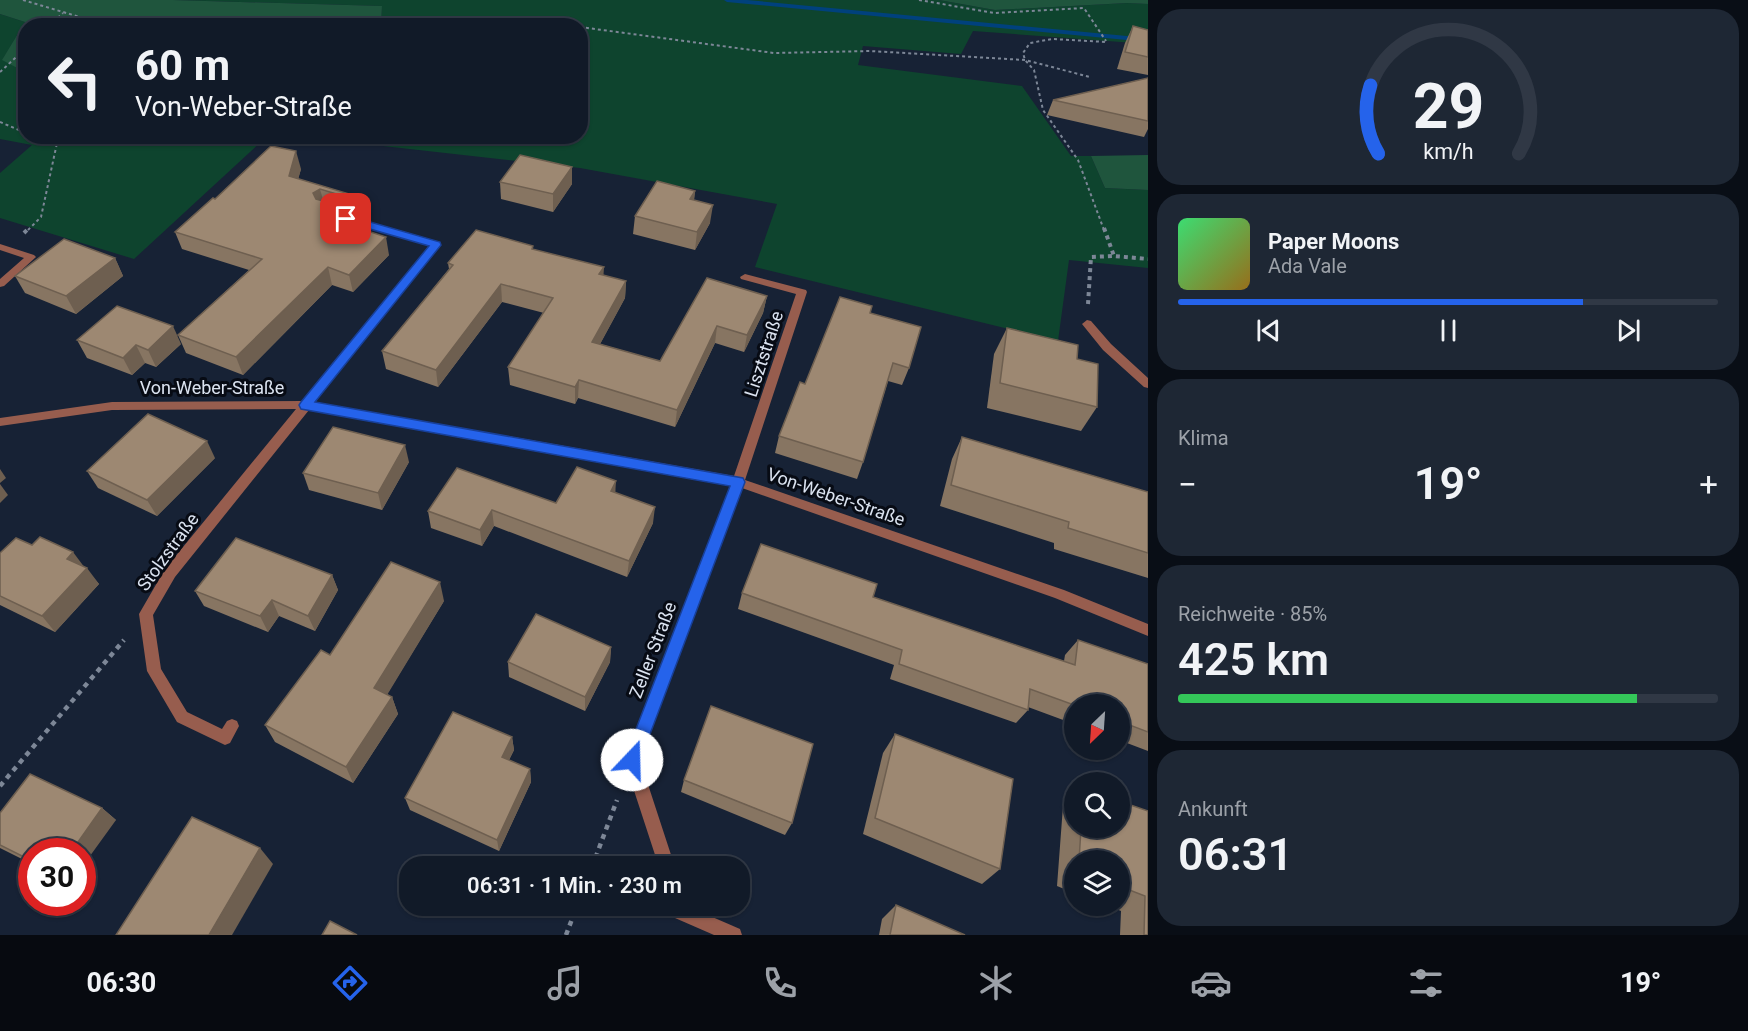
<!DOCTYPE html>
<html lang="de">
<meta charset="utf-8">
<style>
body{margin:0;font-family:Roboto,sans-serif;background:#1e2734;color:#f1f3f6;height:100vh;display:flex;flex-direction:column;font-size:22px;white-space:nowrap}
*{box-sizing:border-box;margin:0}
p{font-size:20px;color:#9ca1a8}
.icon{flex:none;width:33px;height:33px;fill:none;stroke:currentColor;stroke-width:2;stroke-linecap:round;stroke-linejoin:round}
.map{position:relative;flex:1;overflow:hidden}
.sheet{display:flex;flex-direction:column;gap:9px;padding:9px;background:#090e16;width:600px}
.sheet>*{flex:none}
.hud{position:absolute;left:18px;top:18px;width:570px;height:126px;border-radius:24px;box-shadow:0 2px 4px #0004,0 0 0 2px #303845;background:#111a28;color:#f1f3f6;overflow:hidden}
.needle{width:39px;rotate:205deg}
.tools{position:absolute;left:1064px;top:694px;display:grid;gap:12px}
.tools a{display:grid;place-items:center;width:66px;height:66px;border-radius:50%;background:#111a28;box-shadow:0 2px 4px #0004,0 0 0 2px #303845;font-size:30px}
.speed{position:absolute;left:18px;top:838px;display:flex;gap:12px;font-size:30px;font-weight:700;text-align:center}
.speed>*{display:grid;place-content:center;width:78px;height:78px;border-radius:50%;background:#111a28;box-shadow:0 2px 4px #0004,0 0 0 2px #303845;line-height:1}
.speed .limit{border:9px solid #d22;background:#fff;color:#111}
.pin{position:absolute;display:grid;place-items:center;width:51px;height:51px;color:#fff;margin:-26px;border-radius:12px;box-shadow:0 3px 9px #0006}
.me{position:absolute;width:66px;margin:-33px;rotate:21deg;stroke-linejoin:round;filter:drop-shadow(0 0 4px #0008)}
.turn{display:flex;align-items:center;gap:21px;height:126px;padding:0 18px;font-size:27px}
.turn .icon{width:78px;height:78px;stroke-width:2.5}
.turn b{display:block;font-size:42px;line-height:51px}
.big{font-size:45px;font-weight:600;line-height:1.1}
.sheet .widget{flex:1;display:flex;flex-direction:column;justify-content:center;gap:9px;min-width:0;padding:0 21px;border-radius:24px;background:#1e2734}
.sheet .dial{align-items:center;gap:0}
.dial svg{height:156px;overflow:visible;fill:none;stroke:#303845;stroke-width:7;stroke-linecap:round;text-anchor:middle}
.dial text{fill:#f1f3f6;stroke:none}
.song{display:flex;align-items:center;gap:18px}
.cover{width:72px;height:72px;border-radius:9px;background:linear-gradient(135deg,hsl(140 70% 55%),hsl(40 70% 35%))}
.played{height:6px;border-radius:3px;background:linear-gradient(90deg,#2563eb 75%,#303845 75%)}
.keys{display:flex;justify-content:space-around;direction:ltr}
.heat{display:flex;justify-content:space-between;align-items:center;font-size:33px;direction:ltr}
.charge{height:9px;border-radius:4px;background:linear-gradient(90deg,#34c759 85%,#303845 0)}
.trip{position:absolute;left:399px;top:856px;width:351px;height:60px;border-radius:24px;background:#111a28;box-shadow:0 2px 4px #0004,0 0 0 2px #303845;font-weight:600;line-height:60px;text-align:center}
.tab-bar{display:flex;height:96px;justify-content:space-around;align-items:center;background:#070a10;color:#9ca1a8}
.tab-bar .icon{width:42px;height:42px}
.tab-bar .selected{color:#2563eb}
.tab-bar b{font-size:27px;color:#f1f3f6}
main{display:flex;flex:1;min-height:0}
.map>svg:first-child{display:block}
.green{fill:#0e442e}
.forest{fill:#1f553d}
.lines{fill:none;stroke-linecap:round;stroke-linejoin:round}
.stream{fill:#00417d;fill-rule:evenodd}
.path-far2{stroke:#7d8797;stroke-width:2;stroke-dasharray:3 3;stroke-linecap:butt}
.path-far1{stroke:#7d8797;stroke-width:4;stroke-dasharray:4 4;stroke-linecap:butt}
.path{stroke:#7d8797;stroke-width:4.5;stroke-dasharray:5 5;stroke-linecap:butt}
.minor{fill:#975d4e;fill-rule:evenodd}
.wall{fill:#877562}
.shaded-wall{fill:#6e5f50}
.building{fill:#9d8872;stroke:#6e5f50;stroke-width:1.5}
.route{fill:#2563eb;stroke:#184099;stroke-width:1.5}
.labels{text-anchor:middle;stroke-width:6;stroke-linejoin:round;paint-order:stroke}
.street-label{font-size:18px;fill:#dbe3f0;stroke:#070b14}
</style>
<main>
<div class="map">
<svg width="1148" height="935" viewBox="0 0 1148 935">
<rect width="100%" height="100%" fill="#172235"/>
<!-- green -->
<path class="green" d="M173,0h766l56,10 132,-7 21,1v40l-175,-13 -12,23 -98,-8 -5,19 164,21 49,70h20l14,32 43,2v78l-79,-8 -11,81 -303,-74 22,-63 -197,-36 -197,-22 -120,-6 -129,119 -134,-41v-45l32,-28 -32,-6v-125l25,8 -22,37 22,13 1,64h554v-110l-199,-1 1,-19z"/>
<!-- forest -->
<g class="forest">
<path d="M0,0h173l209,6 -1,19 -355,1 -1,46 -23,-12 23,-38 -25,-8z"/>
<path d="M939,0h209v4l-21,-1 -132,7z"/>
<path d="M1148,155v35l-43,-2 -14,-32z"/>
</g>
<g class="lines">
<!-- stream -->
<path class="stream" d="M724,0h23l401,38v4l-421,-40z"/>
<!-- path-far2 -->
<g class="path-far2">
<path d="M23,0l60,18 55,3 149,4 217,-4 56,5"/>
<path d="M919,0l75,13 90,-5 22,33"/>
<path d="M49,26l14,-13"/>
<path d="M580,27l194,26 96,-2 155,9 65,17"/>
<path d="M0,72l26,-24"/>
<path d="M0,122l26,11"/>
<path d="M28,230l13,-13 16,-74 -22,-7"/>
<path d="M1104,230l-26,-70 -35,-50 -9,-40 -9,-10 -2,-7 7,-10 22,-4 54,3"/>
</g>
<!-- path-far1 -->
<g class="path-far1">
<path d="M1104,228l10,28"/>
<path d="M24,233l5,-5"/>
<path d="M1088,304l3,-47 23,-1 34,3"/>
</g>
<!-- path -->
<g class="path">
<path d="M0,786l124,-146"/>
<path d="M592,867l25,-67"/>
<path d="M566,935l11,-29"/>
</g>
<!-- minor -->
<g class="minor">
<path d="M334,212l105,31 2,2 -126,157 419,74 62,-182 -55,-15 -1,-2 5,-3 61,16 1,2 -62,188 319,110 84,34v12l-93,-38 -313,-110 -102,272 35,107h-16l-35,-107 107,-275 -422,-75 -134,167 -22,38 8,54 26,43 35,17 5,-8 5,-2 5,2 2,5 -9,17 -5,2 -48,-23 -30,-51 -8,-57 26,-45 131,-160 -184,1 -112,16v-8l112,-16 191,-1 127,-155 -99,-29v-4z"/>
<path d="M0,244l34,11 2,2 -32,29 -4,1v-8l24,-21 -24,-8z"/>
<path d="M1087,320l4,1 20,23 37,34v10l-4,-1 -41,-37 -21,-26z"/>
<path d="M671,906h16l53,23 2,6h-28l-39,-17z"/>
</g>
</g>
<!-- wall -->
<g class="wall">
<path d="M1133,26l15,4v45l-31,-6 8,-26z"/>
<path d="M1148,78v51l-4,8 -97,-22 6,-15z"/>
<path d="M301,169l-3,10 58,17 4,17 -3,3 -10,-3 2,12 40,30 -36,37 -21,-7 -89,90 -57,-22 -8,-18 71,-65 -67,-21 -7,-17 40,-33z"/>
<path d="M500,182l72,2 -19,28 -52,-13z"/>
<path d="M695,191l-1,9 16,23 -15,27 -62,-16 2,-18z"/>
<path d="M534,249l69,26 23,6 -1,17 -25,46 60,17 107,-65 -4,17 -19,39 -29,-9 -40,84 -97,-29 -3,6 -65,-19 -2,-18 36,-54 -42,-11 -64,85 -52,-18 -4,-18 67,-82 -1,-6z"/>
<path d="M115,258l8,18 -47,38 -51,-21 -10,-17z"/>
<path d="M870,313l39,55 -7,17 -14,-4 -25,81 -6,17 -82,-26 4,-17 26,-52z"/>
<path d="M1007,328l70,31 20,48 -16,24 -94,-23 7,-54z"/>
<path d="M77,340l104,4 -25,23 -11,-4 -13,12 -45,-17z"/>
<path d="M962,437l186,55v86l-94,-29v-6l-114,-37 12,-47z"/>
<path d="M215,458l-58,58 -59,-28 -11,-17z"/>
<path d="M409,462l-27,48 -73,-20 -6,-17z"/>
<path d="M615,493l38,30 -26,54 -133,-51 -12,20 -51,-18 -3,-17 128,-8z"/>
<path d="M0,553l84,14 15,17 -44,48 -55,-27z"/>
<path d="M332,575l6,15 -23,41 -36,-15 -11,16 -64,-26 -9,-15z"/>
<path d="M742,593l131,4 191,64 1,-6 13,-15 70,24v87l-29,-11v-35h-45v19l-46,-17v3l-12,13 -126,-44 4,-14 -156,-56z"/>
<path d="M444,601l-57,93 5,3 6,17 -45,69 -78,-41 -10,-17 65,-70z"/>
<path d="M611,647l-1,15 -25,49 -76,-34 -1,-15z"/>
<path d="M895,734l105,135 -18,15 -119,-50 20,-81z"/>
<path d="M512,737l2,13 -5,10 21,9 1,13 -32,69 -89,-41 -5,-12z"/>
<path d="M684,780l108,43 -7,12 -104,-43z"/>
<path d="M1074,797v31h45l29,-17v124h-28l1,-24 -12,-5h10v-45h-45v32l-17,-7 6,-80z"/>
<path d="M102,808l14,12 -84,32v12l-32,-16v-35z"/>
<path d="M896,905l69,30h-86l3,-16z"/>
</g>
<!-- shaded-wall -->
<g class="shaded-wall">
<path d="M296,151l5,18 -7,25 -5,-18z"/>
<path d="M572,167v17l-19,28v-18z"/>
<path d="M320,189l5,18 -7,3 -5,-17z"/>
<path d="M695,191l-2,17 -3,-9z"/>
<path d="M356,196l4,17 -3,3 -4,-17z"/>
<path d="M713,205l-3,18 -15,27 2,-18z"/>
<path d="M346,207l3,18 -15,-5z"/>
<path d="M386,237l3,18 -36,37 -4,-17z"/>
<path d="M115,258l8,18 -47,38 -10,-18z"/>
<path d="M328,267l4,18 -89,90 -7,-18z"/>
<path d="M604,267l-1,17 -4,-10z"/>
<path d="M626,281l-1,17 -33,61v-17z"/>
<path d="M501,284l1,18 -64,85 -2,-17z"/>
<path d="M767,296l-4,17 -19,39 3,-17z"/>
<path d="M173,326l8,18 -25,23 -8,-17z"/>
<path d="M717,326l-2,17 -40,84 2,-17z"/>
<path d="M136,345l9,18 -13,12 -9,-17z"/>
<path d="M579,380l-1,18 -3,6v-17z"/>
<path d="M207,441l8,17 -58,58 -10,-16z"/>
<path d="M405,445l4,17 -27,48 -4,-17z"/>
<path d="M0,469l6,9 -6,5z"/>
<path d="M616,481l-1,17 -4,-7z"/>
<path d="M0,484l8,11 -8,8z"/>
<path d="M655,507l-2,16 -26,54 2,-16z"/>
<path d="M492,510l2,16 -12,20 -2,-16z"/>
<path d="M73,552l12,16 -18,-9z"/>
<path d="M87,568l12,16 -44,48 -13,-16z"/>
<path d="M332,575l6,15 -23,41 -7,-15z"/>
<path d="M440,582l4,19 -63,104 -7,-17z"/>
<path d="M272,600l7,16 -11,16 -8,-16z"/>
<path d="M611,647l-1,15 -25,49v-14z"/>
<path d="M392,697l6,17 -45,69 -7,-16z"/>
<path d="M512,737l2,13 -10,20 -2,-13z"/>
<path d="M530,769l1,13 -32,69 -2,-11z"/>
<path d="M102,808l14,12 -34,47v-15h-11z"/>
<path d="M260,848l13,16 -41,71h-23z"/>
</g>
<!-- building -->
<g class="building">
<path d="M1133,26l15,4v27l-23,-5z"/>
<path d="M1148,78v43l-95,-21z"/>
<path d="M271,146l25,5 -7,25 67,20 -3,3 -33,-10 -7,4 3,6 30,8 -12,13 52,17 -37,38 -21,-8 -92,90 -58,-22 84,-76 -87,-27 38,-34 2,1z"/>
<path d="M520,155l52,12 -19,27 -53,-12z"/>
<path d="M657,181l38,10 -5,8 23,6 -16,27 -62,-16z"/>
<path d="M476,230l57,16 -1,3 72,18 -5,7 27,7 -34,61 68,19 47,-83 60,18 -20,39 -30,-9 -40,84 -98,-30 -4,7 -67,-20 45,-69 -52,-14 -65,86 -54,-19 71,-86 -5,-2z"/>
<path d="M64,239l51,19 -49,38 -51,-20z"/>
<path d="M840,297l32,9 -2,7 51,14 -12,41 -16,-5 -30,99 -84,-26 21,-54 5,2z"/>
<path d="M117,306l56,20 -25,24 -12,-5 -13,13 -46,-18z"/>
<path d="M1007,328l71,17 -1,14 21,5 -1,43 -97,-24z"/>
<path d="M148,414l59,27 -60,59 -60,-29z"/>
<path d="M333,427l72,18 -27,48 -75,-20z"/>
<path d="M962,437l186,55v61l-80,-25 1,-6 -118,-37z"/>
<path d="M577,467l39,14 -5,10 44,16 -26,54 -137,-51 -12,20 -52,-19 29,-43 99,35z"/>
<path d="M40,537l33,15 -6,7 20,9 -45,48 -42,-20v-43l16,-15 16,7z"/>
<path d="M236,538l96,37 -24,41 -36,-16 -12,16 -65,-25z"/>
<path d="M761,544l116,40 -4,13 202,68 3,-25 70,24v68l-29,-11v-16h-45l-44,-16 -2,21 -129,-46 3,-14 -160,-57z"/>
<path d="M391,562l49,20 -66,106 18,9 -46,70 -81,-42 56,-75 9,5z"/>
<path d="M536,614l75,33 -26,50 -77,-35z"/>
<path d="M711,706l102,38 -21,79 -108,-43z"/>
<path d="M453,712l59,25 -10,20 28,12 -33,71 -92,-42z"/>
<path d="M895,734l118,45 -13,90 -125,-51z"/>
<path d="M30,774l72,34 -31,44h-39v9l-32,-16v-32z"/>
<path d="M1119,801l29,10v124h-4l1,-39 -26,-10v-25h-40l2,-33h38z"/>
<path d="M192,817l68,31 -51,87h-93z"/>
<path d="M896,905l69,30h-75z"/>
<path d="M330,921l27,14h-35z"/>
</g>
<!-- route -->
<path class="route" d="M346,215l94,27 1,3 -126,157 428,76 2,4 -107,284 -6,3 -6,-3 -2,-6 106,-274 -429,-77 -2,-4 2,-3 128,-156 -87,-25 -1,-2z"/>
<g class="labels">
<!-- street labels -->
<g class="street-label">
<text transform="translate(764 354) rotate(-72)" y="6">Lisztstraße</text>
<text x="212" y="394">Von-Weber-Straße</text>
<text transform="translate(836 497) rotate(19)" y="6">Von-Weber-Straße</text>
<text transform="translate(168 552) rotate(-54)" y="6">Stolzstraße</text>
<text transform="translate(653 650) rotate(-69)" y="6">Zeller Straße</text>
</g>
</g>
</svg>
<div class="tools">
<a><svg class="needle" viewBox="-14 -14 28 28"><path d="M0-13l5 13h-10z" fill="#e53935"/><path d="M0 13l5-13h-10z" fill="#9ca1a8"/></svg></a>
<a><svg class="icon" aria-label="search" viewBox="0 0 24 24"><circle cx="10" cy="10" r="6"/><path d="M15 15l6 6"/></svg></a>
<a><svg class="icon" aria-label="layers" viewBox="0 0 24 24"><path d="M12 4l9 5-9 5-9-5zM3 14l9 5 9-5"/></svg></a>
</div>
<div class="speed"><div class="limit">30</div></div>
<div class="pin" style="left:346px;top:219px;background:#d93025"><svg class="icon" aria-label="arrive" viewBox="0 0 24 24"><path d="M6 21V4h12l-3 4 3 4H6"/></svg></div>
<svg class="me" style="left:632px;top:760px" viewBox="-20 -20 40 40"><circle r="19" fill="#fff"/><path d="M0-13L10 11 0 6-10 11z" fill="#2563eb"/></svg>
<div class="trip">06:31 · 1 Min. · 230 m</div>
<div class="hud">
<div class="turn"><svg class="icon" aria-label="left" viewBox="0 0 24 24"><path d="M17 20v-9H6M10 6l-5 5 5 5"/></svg><div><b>60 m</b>Von-Weber-Straße</div></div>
</div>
</div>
<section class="sheet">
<div class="widget dial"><svg viewBox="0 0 100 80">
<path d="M14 69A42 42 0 1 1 86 69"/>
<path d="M14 69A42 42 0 0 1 10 34" stroke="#2563eb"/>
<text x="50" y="56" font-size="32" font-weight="700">29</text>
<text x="50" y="72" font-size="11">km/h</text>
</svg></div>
<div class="widget">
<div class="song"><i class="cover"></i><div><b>Paper Moons</b><p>Ada Vale</p></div></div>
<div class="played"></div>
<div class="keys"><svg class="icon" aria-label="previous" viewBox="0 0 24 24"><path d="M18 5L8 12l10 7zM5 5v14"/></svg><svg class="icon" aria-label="pause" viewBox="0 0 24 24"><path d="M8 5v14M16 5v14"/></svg><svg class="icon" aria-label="next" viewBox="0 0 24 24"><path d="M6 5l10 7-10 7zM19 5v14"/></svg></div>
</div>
<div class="widget"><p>Klima</p>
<div class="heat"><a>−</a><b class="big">19°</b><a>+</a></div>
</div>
<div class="widget"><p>Reichweite · 85%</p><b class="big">425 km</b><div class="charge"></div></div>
<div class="widget"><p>Ankunft</p><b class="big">06:31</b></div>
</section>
</main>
<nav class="tab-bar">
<b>06:30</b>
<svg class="icon selected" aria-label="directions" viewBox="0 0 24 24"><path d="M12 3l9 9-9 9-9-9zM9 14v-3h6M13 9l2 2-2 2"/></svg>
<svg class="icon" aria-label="music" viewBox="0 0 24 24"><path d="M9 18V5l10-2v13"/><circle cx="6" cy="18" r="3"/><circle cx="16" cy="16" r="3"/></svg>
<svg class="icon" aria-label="phone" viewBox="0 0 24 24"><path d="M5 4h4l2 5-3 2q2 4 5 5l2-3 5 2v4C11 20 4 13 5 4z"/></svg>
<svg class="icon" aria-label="climate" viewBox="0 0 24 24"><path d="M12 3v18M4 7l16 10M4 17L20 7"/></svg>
<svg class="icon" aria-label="car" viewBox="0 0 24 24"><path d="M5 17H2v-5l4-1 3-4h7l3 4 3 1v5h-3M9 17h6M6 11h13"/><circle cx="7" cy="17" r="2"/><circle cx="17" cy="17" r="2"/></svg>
<svg class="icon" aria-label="filters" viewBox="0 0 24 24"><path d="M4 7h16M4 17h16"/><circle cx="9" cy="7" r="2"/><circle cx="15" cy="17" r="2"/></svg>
<b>19°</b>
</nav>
